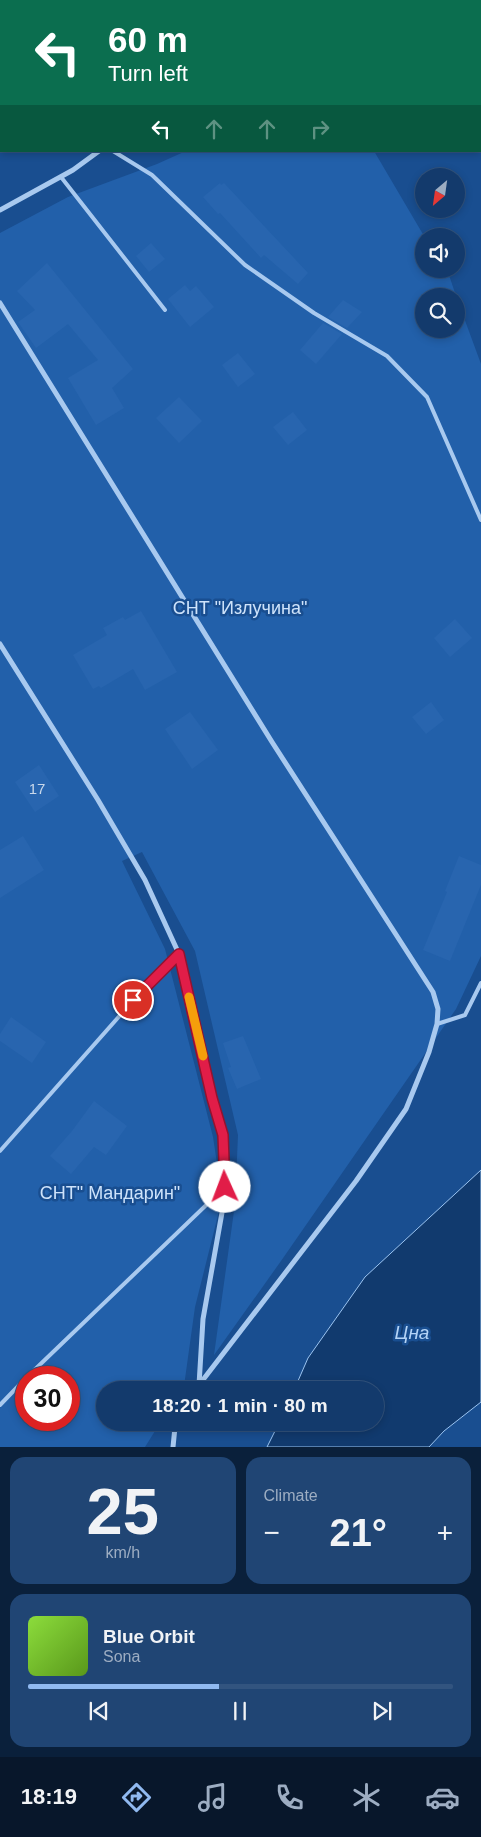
<!DOCTYPE html>
<meta charset="utf-8">
<style>
body{margin:0;font-family:Arial,sans-serif;background:#204574;color:#f1f3f6;height:100vh;display:flex;flex-direction:column;font-size:19px;white-space:nowrap}
*{box-sizing:border-box;margin:0}
p{font-size:16px;color:#9dadc2}
.icon{flex:none;width:28px;height:28px;fill:none;stroke:currentColor;stroke-width:2;stroke-linecap:round;stroke-linejoin:round}
.map{position:relative;height:1447px;overflow:hidden}
.details{display:flex;flex-direction:column;gap:10px;padding:10px;background:#0a203b;flex:1}
.details>*{flex:none}
.banner{position:absolute;left:0px;top:0px;width:481px;height:152px;box-shadow:0 2px 8px #0003,0 0 0 1px #32547f;background:#0b6e4f;color:#fff;overflow:hidden}
.needle{width:32px;rotate:209deg}
.fabs{position:absolute;left:415px;top:168px;display:grid;gap:10px}
.fabs a{display:grid;place-items:center;width:50px;height:50px;border-radius:50%;background:#133a6c;box-shadow:0 2px 8px #0003,0 0 0 1px #32547f;font-size:25px}
.speed{position:absolute;left:15px;top:1366px;display:flex;gap:10px;font-size:25px;font-weight:700;text-align:center}
.speed>*{display:grid;place-content:center;width:65px;height:65px;border-radius:50%;background:#133a6c;box-shadow:0 2px 8px #0003,0 0 0 1px #32547f;line-height:1}
.speed .limit{border:8px solid #d22;background:#fff;color:#111}
.pin{position:absolute;display:grid;place-items:center;width:42px;height:42px;color:#fff;margin:-21px;border:2px solid #fff;border-radius:50%;box-shadow:0 1px 5px #0007}
.me{position:absolute;width:55px;margin:-28px;rotate:358deg;stroke-linejoin:round;filter:drop-shadow(0 0 4px #0008)}
.turn{display:flex;align-items:center;gap:18px;height:105px;padding:0 25px;font-size:22px}
.turn .icon{width:65px;height:65px;stroke-width:2.5}
.turn b{display:block;font-size:35px;line-height:42px}
.lanes{display:flex;align-items:center;height:48px;padding:0 25px;background:#0003;justify-content:center;gap:25px;direction:ltr}
.lanes .off{opacity:.35}
.big{font-size:38px;font-weight:800;line-height:1.1}
.details .card{flex:1;display:flex;flex-direction:column;justify-content:center;gap:8px;min-width:0;padding:0 18px;border-radius:15px;background:#204574}
.details .dial{align-items:center;gap:0}
.dial b{font-size:65px;line-height:1}
.song{display:flex;align-items:center;gap:15px}
.cover{width:60px;height:60px;border-radius:8px;background:linear-gradient(135deg,hsl(90 70% 55%),hsl(90 70% 35%))}
.played{height:5px;border-radius:2px;background:linear-gradient(90deg,#90b9f0 45%,#32547f 45%)}
.keys{display:flex;justify-content:space-around;direction:ltr}
.heat{display:flex;justify-content:space-between;align-items:center;font-size:28px;direction:ltr}
.details .tiles{flex:1;display:grid;gap:10px;grid-template-columns:1fr 1fr}
.card:last-child{grid-column:span 2}
.trip{position:absolute;left:96px;top:1381px;width:288px;height:50px;border-radius:25px;background:#133a6c;box-shadow:0 2px 8px #0003,0 0 0 1px #32547f;font-weight:800;line-height:50px;text-align:center}
.dock{display:flex;height:80px;justify-content:space-around;align-items:center;background:#08172b;color:#9dadc2}
.dock .icon{width:35px;height:35px}
.dock .on{color:#90b9f0}
.dock b{font-size:22px;color:#f1f3f6}
.map>svg:first-child{display:block}
.green{fill:#2260aa;fill-rule:evenodd}
.water{fill:#113a6e;stroke:#9bc4f1}
.building{fill:#2865af}
.lines{fill:none;stroke-linecap:round;stroke-linejoin:round}
.service{stroke:#a8c9ef;stroke-width:4}
.minor{stroke:#a8c9ef;stroke-width:5}
.route-casing{stroke:#92132f;stroke-width:12}
.route{stroke:#e11d48;stroke-width:9}
.slow{stroke:#f59e0b;stroke-width:9}
.labels{text-anchor:middle;stroke-width:5;stroke-linejoin:round;paint-order:stroke}
.number-label{font-size:15px;fill:#c9d8eb}
.park-label{font-size:18px;fill:#cee3fb;stroke:#194e90}
.water-label{font-size:19px;font-style:italic;fill:#b4d3f6;stroke:#194e90}
</style>
<div class="map">
<svg width="481" height="1447" viewBox="0 0 481 1447">
<rect width="100%" height="100%" fill="#194e90"/>
<!-- green -->
<path class="green" d="M186,151h188l50,85v33h20l6,9 6,18h-32v33h32v-33l25,68v592l-25,53 -175,252 -67,94 21,-151 3,-69 -43,-184 -53,-99 -20,9 43,88 48,188 7,46v24l-25,100 -11,79 -2,4h-77v32l55,1 -15,24h-145v-1214l68,-36 89,-33zM26,1378h43v42h-43z"/>
<!-- water -->
<g class="water">
<path d="M0,0h481v99l-1,-98h-479l-1,119z"/>
<path d="M481,1170v232l-37,29 -15,16h-162l12,-24 96,-1v-32h-81l14,-32 57,-81z"/>
</g>
<!-- building -->
<g class="building">
<path d="M220,183l1,2 3,-2 84,90 -10,11 -34,-29 -3,3 -41,-45 -2,1 -15,-17z"/>
<path d="M151,243l14,16 -16,13 -13,-16z"/>
<path d="M47,263l86,106 -21,19 12,20 -28,17 -28,-47 30,-18 -30,-36 -32,24 -18,-26 17,-12 -18,-19z"/>
<path d="M185,285l5,6 6,-5 18,21 -24,20 -22,-28z"/>
<path d="M343,300l19,12 -15,16 -19,-11z"/>
<path d="M323,323l19,11 -26,30 -16,-14z"/>
<path d="M238,353l17,21 -17,13 -16,-22z"/>
<path d="M179,397l23,24 -23,22 -23,-25z"/>
<path d="M293,412l14,18 -19,15 -15,-18z"/>
<path d="M141,611l36,61 -32,18 -12,-21 -32,19 -2,-2 -6,3 -20,-34 34,-20 -4,-7 20,-11 2,3z"/>
<path d="M455,619l17,19 -22,19 -16,-19z"/>
<path d="M431,702l13,18 -18,14 -14,-17z"/>
<path d="M190,712l28,38 -26,19 -27,-40z"/>
<path d="M39,765l20,31 -24,16 -20,-30z"/>
<path d="M23,836l21,34 -44,28v-48z"/>
<path d="M459,856l22,9v20l-31,76 -27,-11 24,-58 -2,-1z"/>
<path d="M11,1017l35,25 -14,21 -32,-22v-7z"/>
<path d="M243,1036l18,43 -24,10 -9,-21 3,-1 -8,-24z"/>
<path d="M94,1101l33,25 -21,29 -12,-8 -23,27 -21,-18 22,-25z"/>
</g>
<g class="lines">
<!-- service -->
<g class="service">
<path d="M113,151l39,24 93,90 69,48 73,43 40,41 54,123"/>
<path d="M61,177l104,133"/>
<path d="M437,1024l28,-9 16,-32"/>
<path d="M0,1151l146,-165 33,-32"/>
<path d="M26,1378l199,-191"/>
<path d="M0,1405l26,-27"/>
</g>
<!-- minor -->
<g class="minor">
<path d="M0,210l73,-40 26,-19"/>
<path d="M0,303l272,439 161,250 5,17 -1,15 -8,28 -23,57 -50,72 -157,204"/>
<path d="M0,644l98,156 47,80 34,74 33,144 11,37 2,52 -2,20 -20,112 -4,66 -3,5"/>
<path d="M173,1447l2,-20 3,-5"/>
</g>
</g>
<g class="lines">
<!-- route casing -->
<g class="route-casing">
<path id="route" d="M133,1000l46,-46 33,144 11,37 2,52"/>
</g>
<!-- route -->
<use href="#route" class="route"/>
<!-- slow -->
<path class="slow" d="M189,997l14,59"/>
</g>
<g class="labels">
<!-- number labels -->
<g class="number-label">
<text x="37" y="794">17</text>
</g>
<!-- park labels -->
<g class="park-label">
<text x="240" y="614">СНТ "Излучина"</text>
<text x="110" y="1199">СНТ" Мандарин"</text>
</g>
<!-- water labels -->
<g class="water-label">
<text x="412" y="1339">Цна</text>
</g>
</g>
</svg>
<div class="fabs">
<a><svg class="needle" viewBox="-14 -14 28 28"><path d="M0-13l5 13h-10z" fill="#e53935"/><path d="M0 13l5-13h-10z" fill="#9dadc2"/></svg></a>
<a><svg class="icon" aria-label="sound" viewBox="0 0 24 24"><path d="M4 9h4l5-4v14l-5-4H4zM17 9q2 3 0 6"/></svg></a>
<a><svg class="icon" aria-label="search" viewBox="0 0 24 24"><circle cx="10" cy="10" r="6"/><path d="M15 15l6 6"/></svg></a>
</div>
<div class="speed"><div class="limit">30</div></div>
<div class="pin" style="left:133px;top:1000px;background:#d93025"><svg class="icon" aria-label="arrive" viewBox="0 0 24 24"><path d="M6 21V4h12l-3 4 3 4H6"/></svg></div>
<svg class="me" style="left:225px;top:1187px" viewBox="-20 -20 40 40"><circle r="19" fill="#fff"/><path d="M0-13L10 11 0 6-10 11z" fill="#e11d48"/></svg>
<div class="trip">18:20 · 1 min · 80 m</div>
<div class="banner">
<div class="turn"><svg class="icon" aria-label="left" viewBox="0 0 24 24"><path d="M17 20v-9H6M10 6l-5 5 5 5"/></svg><div><b>60 m</b>Turn left</div></div>
<div class="lanes"><svg class="icon" aria-label="left" viewBox="0 0 24 24"><path d="M17 20v-9H6M10 6l-5 5 5 5"/></svg><svg class="icon off" aria-label="ahead" viewBox="0 0 24 24"><path d="M12 20V5M6 11l6-6 6 6"/></svg><svg class="icon off" aria-label="ahead" viewBox="0 0 24 24"><path d="M12 20V5M6 11l6-6 6 6"/></svg><svg class="icon off" aria-label="right" viewBox="0 0 24 24"><path d="M7 20v-9h11M14 6l5 5-5 5"/></svg></div>
</div>
</div>
<section class="details">
<div class="tiles">
<div class="card dial"><b>25</b><p>km/h</p></div>
<div class="card"><p>Climate</p>
<div class="heat"><a>−</a><b class="big">21°</b><a>+</a></div>
</div>
<div class="card">
<div class="song"><i class="cover"></i><div><b>Blue Orbit</b><p>Sona</p></div></div>
<div class="played"></div>
<div class="keys"><svg class="icon" aria-label="previous" viewBox="0 0 24 24"><path d="M18 5L8 12l10 7zM5 5v14"/></svg><svg class="icon" aria-label="pause" viewBox="0 0 24 24"><path d="M8 5v14M16 5v14"/></svg><svg class="icon" aria-label="next" viewBox="0 0 24 24"><path d="M6 5l10 7-10 7zM19 5v14"/></svg></div>
</div>
</div>
</section>
<nav class="dock">
<b>18:19</b>
<svg class="icon on" aria-label="directions" viewBox="0 0 24 24"><path d="M12 3l9 9-9 9-9-9zM9 14v-3h6M13 9l2 2-2 2"/></svg>
<svg class="icon" aria-label="music" viewBox="0 0 24 24"><path d="M9 18V5l10-2v13"/><circle cx="6" cy="18" r="3"/><circle cx="16" cy="16" r="3"/></svg>
<svg class="icon" aria-label="phone" viewBox="0 0 24 24"><path d="M5 4h4l2 5-3 2q2 4 5 5l2-3 5 2v4C11 20 4 13 5 4z"/></svg>
<svg class="icon" aria-label="climate" viewBox="0 0 24 24"><path d="M12 3v18M4 7l16 10M4 17L20 7"/></svg>
<svg class="icon" aria-label="car" viewBox="0 0 24 24"><path d="M5 17H2v-5l4-1 3-4h7l3 4 3 1v5h-3M9 17h6M6 11h13"/><circle cx="7" cy="17" r="2"/><circle cx="17" cy="17" r="2"/></svg>
</nav>
